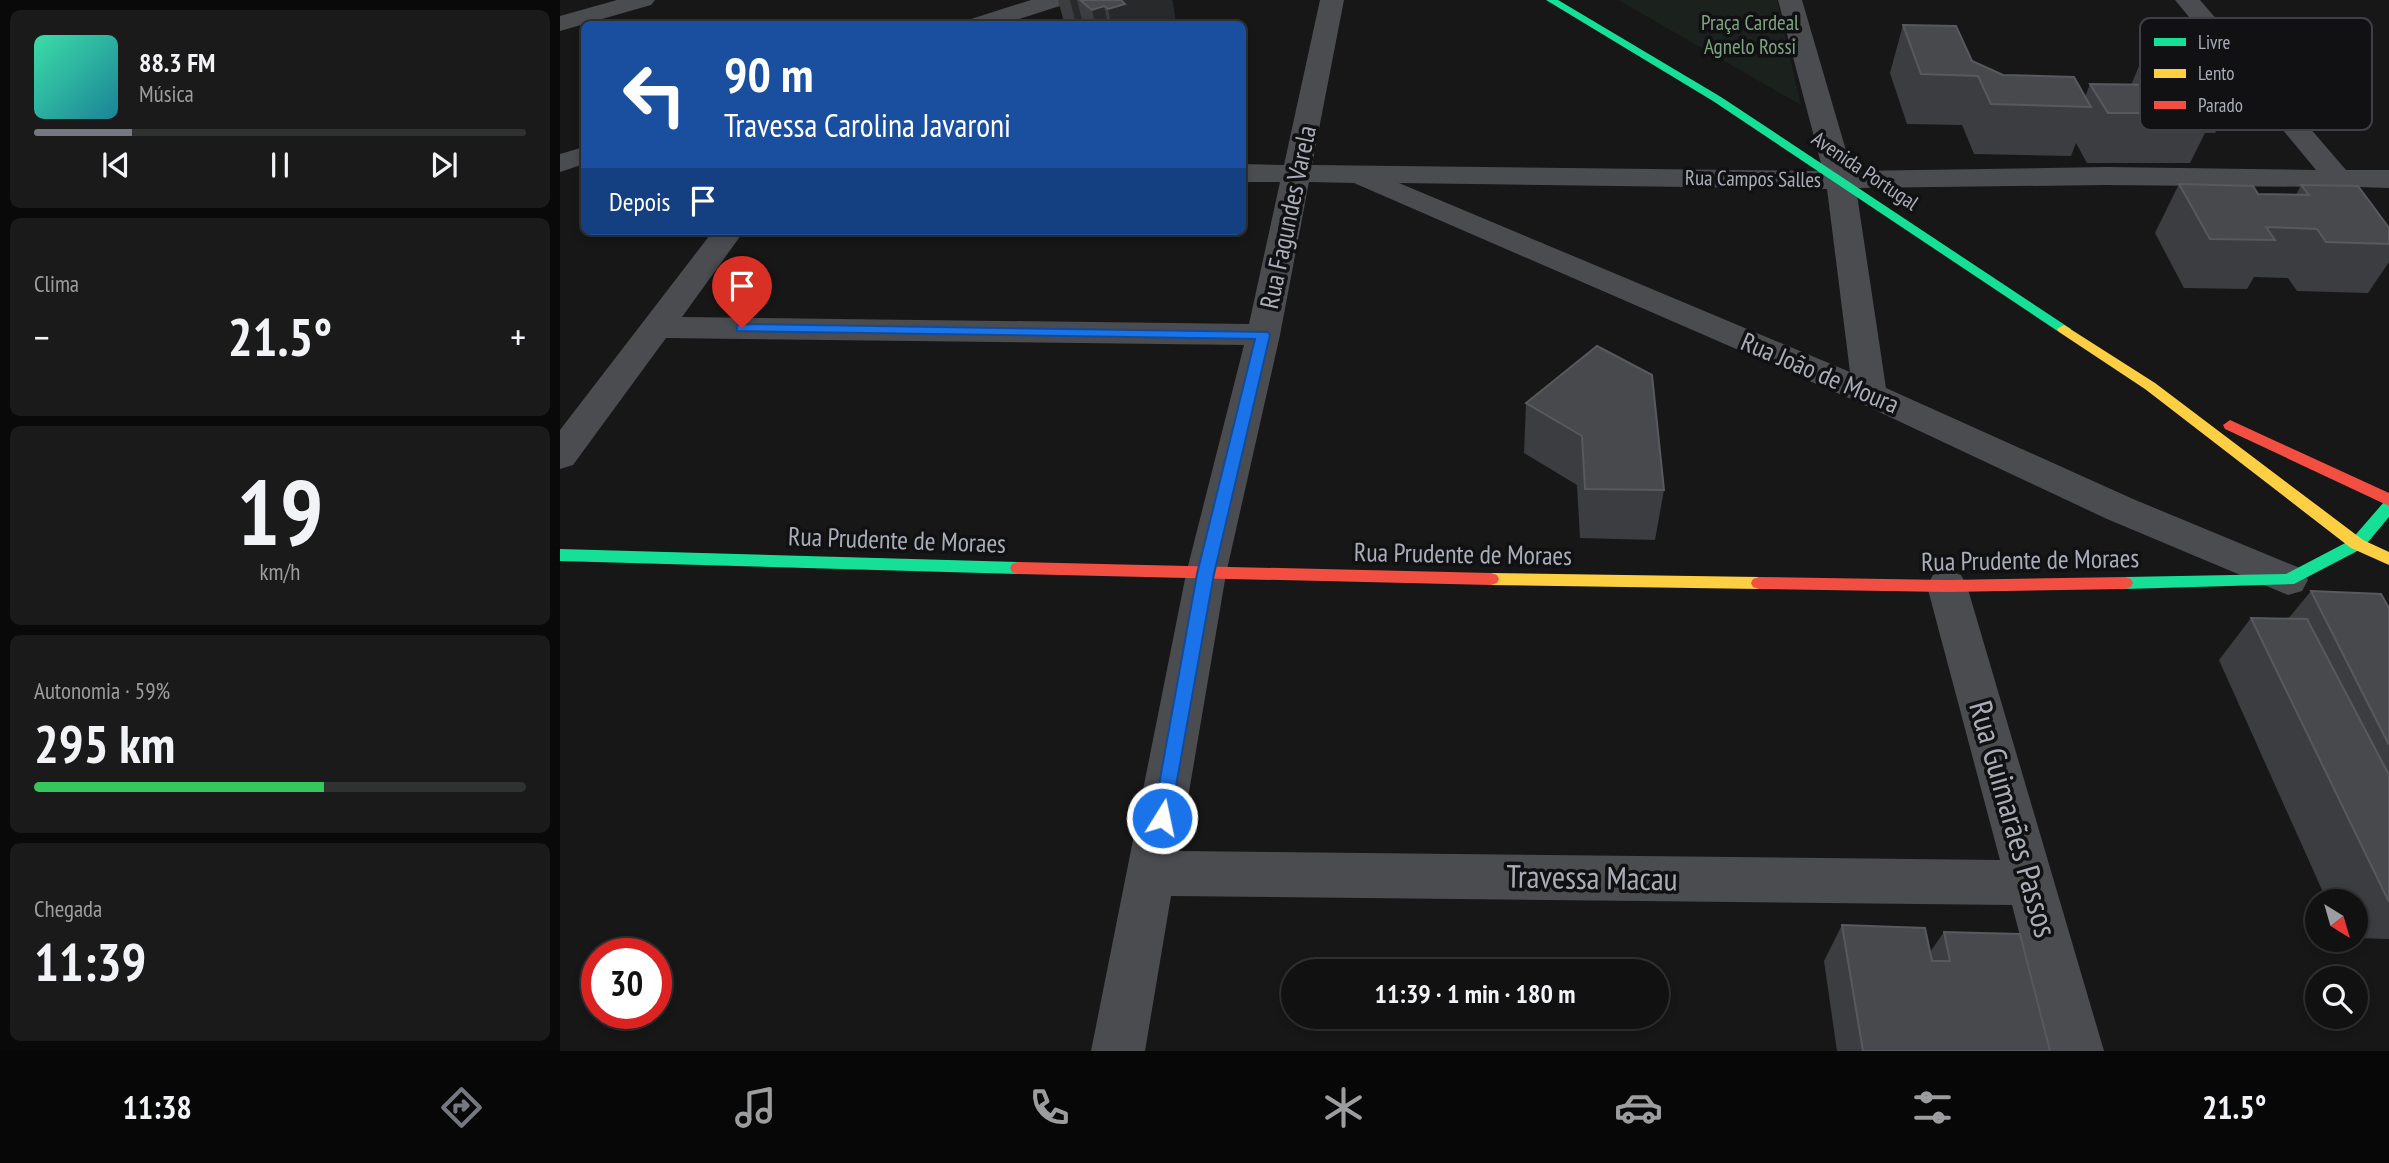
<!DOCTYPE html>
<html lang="pt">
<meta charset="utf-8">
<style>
body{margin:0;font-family:"PT Sans Narrow",sans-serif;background:#1a1a1a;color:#f1f3f6;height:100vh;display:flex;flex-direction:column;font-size:26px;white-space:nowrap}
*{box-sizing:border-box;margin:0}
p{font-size:23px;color:#9c9d9f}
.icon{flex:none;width:38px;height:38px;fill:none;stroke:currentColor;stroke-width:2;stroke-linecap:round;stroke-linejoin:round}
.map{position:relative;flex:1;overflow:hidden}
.details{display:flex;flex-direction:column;gap:10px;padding:10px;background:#090909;width:560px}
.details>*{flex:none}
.top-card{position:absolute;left:21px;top:21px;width:665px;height:214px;border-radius:10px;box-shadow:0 4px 10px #0003,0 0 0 2px #303131;background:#1a4fa0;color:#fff;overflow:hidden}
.needle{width:46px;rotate:143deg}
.tools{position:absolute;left:1745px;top:889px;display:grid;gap:14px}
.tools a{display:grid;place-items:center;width:63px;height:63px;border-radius:50%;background:#111;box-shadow:0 4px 10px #0003,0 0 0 2px #303131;font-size:35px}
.speed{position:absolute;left:21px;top:938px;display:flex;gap:14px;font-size:35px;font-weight:700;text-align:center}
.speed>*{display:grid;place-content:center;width:91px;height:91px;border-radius:50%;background:#111;box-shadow:0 4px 10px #0003,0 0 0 2px #303131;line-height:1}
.speed .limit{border:10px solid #d22;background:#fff;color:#111}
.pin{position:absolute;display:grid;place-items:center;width:60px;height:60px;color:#fff;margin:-72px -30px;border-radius:50% 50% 50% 0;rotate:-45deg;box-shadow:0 0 7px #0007}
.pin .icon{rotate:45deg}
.me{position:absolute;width:77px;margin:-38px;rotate:10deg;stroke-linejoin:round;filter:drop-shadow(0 0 5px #0008)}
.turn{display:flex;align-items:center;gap:24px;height:147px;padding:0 28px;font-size:32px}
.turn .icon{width:91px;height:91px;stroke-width:2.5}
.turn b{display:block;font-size:49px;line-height:60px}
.then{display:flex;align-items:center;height:66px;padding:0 28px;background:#0003;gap:14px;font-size:26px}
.big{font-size:52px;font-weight:700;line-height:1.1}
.details .card{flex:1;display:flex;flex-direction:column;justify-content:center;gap:10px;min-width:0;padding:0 24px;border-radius:10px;background:#1a1a1a}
.details .dial{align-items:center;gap:0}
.dial b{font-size:91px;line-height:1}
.song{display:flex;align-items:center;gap:21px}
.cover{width:84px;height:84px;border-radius:10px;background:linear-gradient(135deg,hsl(160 70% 55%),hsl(190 70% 35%))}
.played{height:7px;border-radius:4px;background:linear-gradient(90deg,#757880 20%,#303131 20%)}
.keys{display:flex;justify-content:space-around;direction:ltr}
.heat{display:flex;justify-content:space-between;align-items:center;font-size:38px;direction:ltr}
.charge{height:10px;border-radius:5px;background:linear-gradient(90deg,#34c759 59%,#303131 0)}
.trip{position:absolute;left:721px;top:959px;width:388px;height:70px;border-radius:35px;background:#111;box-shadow:0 4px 10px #0003,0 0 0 2px #303131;font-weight:700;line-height:70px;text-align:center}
.dock{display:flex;height:112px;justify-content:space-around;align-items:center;background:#070707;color:#9c9d9f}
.dock .icon{width:49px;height:49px}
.dock .on{color:#757880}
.dock b{font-size:32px;color:#f1f3f6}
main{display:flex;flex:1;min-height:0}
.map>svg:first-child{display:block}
.green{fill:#1b211c}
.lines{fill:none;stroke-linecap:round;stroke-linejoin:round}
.street{fill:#4b4c50;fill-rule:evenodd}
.fast{fill:#16e098;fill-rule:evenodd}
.slow{fill:#ffcf43;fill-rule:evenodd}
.jam{fill:#f24e42;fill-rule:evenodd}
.wall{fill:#3c3d40}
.shaded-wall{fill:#28292a}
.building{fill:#48494d;stroke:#57595e;stroke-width:2}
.route{fill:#1a73e8;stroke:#114b97;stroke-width:2}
.labels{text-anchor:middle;stroke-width:7;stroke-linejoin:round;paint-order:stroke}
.far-park-label{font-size:21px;fill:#7fa381;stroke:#111113}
.far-street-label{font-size:21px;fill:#a8adb8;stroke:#111113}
.street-label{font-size:26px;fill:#a8adb8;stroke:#111113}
.near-street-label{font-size:32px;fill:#a8adb8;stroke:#111113}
.key{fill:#111113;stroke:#3e4045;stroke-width:2}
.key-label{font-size:19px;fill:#a8adb8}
</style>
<main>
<section class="details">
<div class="card">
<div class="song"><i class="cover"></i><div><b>88.3 FM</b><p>Música</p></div></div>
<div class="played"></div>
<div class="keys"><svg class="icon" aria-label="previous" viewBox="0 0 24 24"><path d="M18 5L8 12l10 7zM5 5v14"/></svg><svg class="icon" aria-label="pause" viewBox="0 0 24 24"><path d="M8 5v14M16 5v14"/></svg><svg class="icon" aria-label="next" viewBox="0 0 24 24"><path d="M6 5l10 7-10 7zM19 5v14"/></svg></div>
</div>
<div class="card"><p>Clima</p>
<div class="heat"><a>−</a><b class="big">21.5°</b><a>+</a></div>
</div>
<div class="card dial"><b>19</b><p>km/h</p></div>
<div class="card"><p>Autonomia · 59%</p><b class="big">295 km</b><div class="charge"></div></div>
<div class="card"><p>Chegada</p><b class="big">11:39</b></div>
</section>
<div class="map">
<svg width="1829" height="1051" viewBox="0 0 1829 1051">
<rect width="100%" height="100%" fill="#171717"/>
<!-- green -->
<path class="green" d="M1058,0h159l24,105z"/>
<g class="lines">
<!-- street -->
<g class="street">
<path d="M57,0h38l-4,5 -91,26v-15z"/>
<path d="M471,0h36l-4,5 -60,19h-35l3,-5z"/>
<path d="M760,0h24l-32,165 511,6 -45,-171h24l50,171 254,-4 210,3 -141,-170h25l146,170h43v18l-31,-1 31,42v29l-11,-2 -50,-69 -222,-2 -250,3 30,200 247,111 169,70 6,11 -6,11 -14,4 -181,-76 -249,-117 -504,-219 -45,-1 -29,153 -54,239 -47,277 821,9 -73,-274 6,-11 14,-5 14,5 6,11 137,465h-54l-38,-146 -841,-9 -26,155h-54l95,-477 58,-229 -578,-7 -93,127 -13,4v-39l153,-199h31l-62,86 567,7 31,-142h-38v-18l42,1zM839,183l428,6 23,183z"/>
<path d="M24,147v17l-24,8v-18z"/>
</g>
<!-- fast -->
<g class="fast">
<path d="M986,0h12l163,97 350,232 -2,3h-10l-346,-231z"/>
<path d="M1829,500v17l-26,31 -69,36 -169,5 -6,-2 -2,-4 2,-4 6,-2 161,-3 65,-34 33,-38z"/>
<path d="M0,549l458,13 6,2 2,4 -2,4 -6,2 -458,-13z"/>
</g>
<!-- slow -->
<g class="slow">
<path d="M1504,325l91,58 208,157 26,12v13l-38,-17 -206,-159 -86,-57 -2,-3z"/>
<path d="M931,573l268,4 6,2 2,4 -2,4 -6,2 -268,-4 -6,-2 -2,-4 2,-4z"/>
</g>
<!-- jam -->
<g class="jam">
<path d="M1670,420l159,73v13l-164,-77 -2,-4z"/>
<path d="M458,562l473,11 6,2 2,4 -2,4 -6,2 -473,-11 -6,-2 -2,-4 2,-4z"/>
<path d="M1199,577l188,3 178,-3 6,2 2,4 -2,4 -6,2 -178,3 -188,-3 -6,-2 -2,-4 2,-4z"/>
</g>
</g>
<!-- wall -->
<g class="wall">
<path d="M498,0h114l4,24h-109l-3,-2z"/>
<path d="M1343,25l69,36 31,14 82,22 5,-13 41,1 19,-45 89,44 -24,49h-10l-15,30h-103l-11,-20 -5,13 -97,-2 -12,-29 -55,-1 -17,-51z"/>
<path d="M1619,184l79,10 38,1 5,-10 88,43v34l-21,31 -71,-2 -9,-13 -34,-1 -7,12 -63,-1 -29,-55z"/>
<path d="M1037,346l67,144 -9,50 -75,-2 -3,-53 -53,-32 2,-50z"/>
<path d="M1751,591l78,17v331l-33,-1v-37h-29l-108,-241 32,-42 37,1z"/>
<path d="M1282,925l88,27 14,-20 106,119h-213l-13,-90z"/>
</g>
<!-- shaded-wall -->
<g class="shaded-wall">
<path d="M510,0h7l6,24h-7z"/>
<path d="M561,0h51l4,24h-65l-3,-15z"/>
<path d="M544,6l4,18h-13l-3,-14z"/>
</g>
<!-- building -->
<g class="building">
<path d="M520,0h42h-1l4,4 -17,5 -4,-3 -12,4z"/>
<path d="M1343,25l53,1 16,35 31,14 71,2 17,30 -100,-3 -13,-28 -57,-2z"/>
<path d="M1590,40h56l33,44h-46l22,29h-107l-18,-29 76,1 8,-12z"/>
<path d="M1619,184l74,2 5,8 51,1 -8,-10 57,1 31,42v16l-63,-2 -9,-13 -51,-2 9,13 -65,-1z"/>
<path d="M1037,346l55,29 12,115 -79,-1 -3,-53 -56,-33z"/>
<path d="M1751,591l70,3 8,14v137z"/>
<path d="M1691,618l56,1 82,156v127z"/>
<path d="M1282,925l83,3 7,33h18l-6,-29 76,2 30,117h-187z"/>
</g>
<!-- route -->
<path class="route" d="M182,324l526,8 2,3 -56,239 -45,251 -7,2 -7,-2 -2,-7 44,-244 58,-235 -518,-8v-6z"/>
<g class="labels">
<!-- far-park labels -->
<g class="far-park-label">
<text x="1190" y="30">Praça Cardeal<tspan x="1190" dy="24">Agnelo Rossi</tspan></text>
</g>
<!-- far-street labels -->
<g class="far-street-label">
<text transform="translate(1305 171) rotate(34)" y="7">Avenida Portugal</text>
<text transform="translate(1193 179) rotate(1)" y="7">Rua Campos Salles</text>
</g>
<!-- street labels -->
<g class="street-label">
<text transform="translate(728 217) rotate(-78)" y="9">Rua Fagundes Varela</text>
<text transform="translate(1260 373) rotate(23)" y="9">Rua João de Moura</text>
<text transform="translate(337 540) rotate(2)" y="9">Rua Prudente de Moraes</text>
<text transform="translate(903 554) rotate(1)" y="9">Rua Prudente de Moraes</text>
<text transform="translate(1470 560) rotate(-1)" y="9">Rua Prudente de Moraes</text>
</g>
<!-- near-street labels -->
<g class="near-street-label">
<text transform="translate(1453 819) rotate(74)" y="11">Rua Guimarães Passos</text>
<text transform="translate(1032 878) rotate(1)" y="11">Travessa Macau</text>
</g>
</g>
<!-- legend -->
<rect x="1580" y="18" width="232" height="112" rx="10" class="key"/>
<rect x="1594" y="38" width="32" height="8" fill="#16e098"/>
<rect x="1594" y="69" width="32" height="9" fill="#ffcf43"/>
<rect x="1594" y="101" width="32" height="8" fill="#f24e42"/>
<g class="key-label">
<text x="1638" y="49">Livre</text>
<text x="1638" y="80">Lento</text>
<text x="1638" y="112">Parado</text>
</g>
</svg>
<div class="tools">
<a><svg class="needle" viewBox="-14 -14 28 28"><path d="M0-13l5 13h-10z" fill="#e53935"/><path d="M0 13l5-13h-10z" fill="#9c9d9f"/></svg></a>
<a><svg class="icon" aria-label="search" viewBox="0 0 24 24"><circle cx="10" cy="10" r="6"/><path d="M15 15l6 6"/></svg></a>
</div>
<div class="speed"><div class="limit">30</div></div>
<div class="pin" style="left:182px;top:328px;background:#d93025"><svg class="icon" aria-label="arrive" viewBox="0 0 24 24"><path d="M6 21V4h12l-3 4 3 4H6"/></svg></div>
<svg class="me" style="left:602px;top:818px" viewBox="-20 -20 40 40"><circle r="17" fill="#1a73e8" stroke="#fff" stroke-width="3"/><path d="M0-11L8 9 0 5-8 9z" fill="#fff"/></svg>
<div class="trip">11:39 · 1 min · 180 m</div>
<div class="top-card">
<div class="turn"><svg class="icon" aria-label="left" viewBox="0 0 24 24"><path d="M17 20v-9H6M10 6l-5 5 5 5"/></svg><div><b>90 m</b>Travessa Carolina Javaroni</div></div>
<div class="then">Depois<svg class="icon" aria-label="arrive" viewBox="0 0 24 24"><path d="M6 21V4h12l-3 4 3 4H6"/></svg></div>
</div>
</div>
</main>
<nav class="dock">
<b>11:38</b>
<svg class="icon on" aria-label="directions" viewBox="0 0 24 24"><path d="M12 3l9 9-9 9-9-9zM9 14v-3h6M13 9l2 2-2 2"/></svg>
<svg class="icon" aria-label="music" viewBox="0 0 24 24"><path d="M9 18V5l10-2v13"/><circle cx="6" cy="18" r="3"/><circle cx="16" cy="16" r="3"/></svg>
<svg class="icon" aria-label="phone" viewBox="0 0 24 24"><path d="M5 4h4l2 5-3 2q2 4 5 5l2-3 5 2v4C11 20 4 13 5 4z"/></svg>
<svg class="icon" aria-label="climate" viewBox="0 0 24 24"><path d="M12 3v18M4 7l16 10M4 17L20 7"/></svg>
<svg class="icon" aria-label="car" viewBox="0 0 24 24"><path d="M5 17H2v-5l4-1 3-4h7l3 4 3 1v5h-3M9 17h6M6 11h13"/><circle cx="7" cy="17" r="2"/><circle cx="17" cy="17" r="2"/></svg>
<svg class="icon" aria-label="filters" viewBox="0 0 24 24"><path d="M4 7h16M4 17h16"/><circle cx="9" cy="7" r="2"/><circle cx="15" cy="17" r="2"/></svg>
<b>21.5°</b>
</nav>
